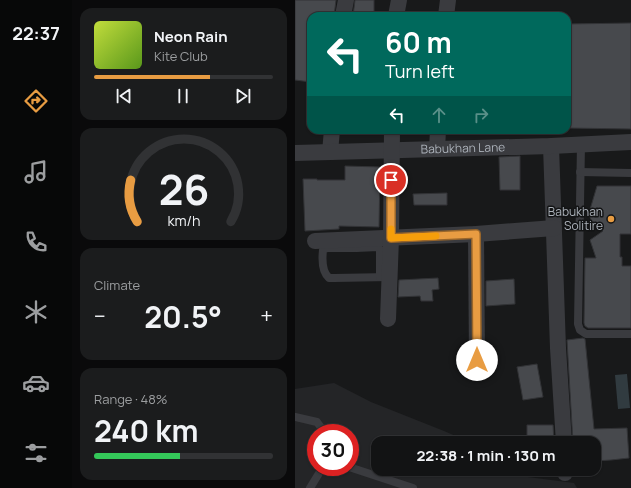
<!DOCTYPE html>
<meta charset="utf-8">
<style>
body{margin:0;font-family:Manrope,sans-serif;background:#1b1c1d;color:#f1f3f6;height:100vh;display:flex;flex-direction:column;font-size:15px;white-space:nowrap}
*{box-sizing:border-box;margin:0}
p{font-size:13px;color:#9c9ea0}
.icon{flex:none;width:22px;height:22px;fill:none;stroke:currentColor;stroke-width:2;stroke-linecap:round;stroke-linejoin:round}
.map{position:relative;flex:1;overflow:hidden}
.details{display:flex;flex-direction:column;gap:8px;padding:8px;background:#0a0a0b;width:223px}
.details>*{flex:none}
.hud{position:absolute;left:12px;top:12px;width:264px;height:122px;border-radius:12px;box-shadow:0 1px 3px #0004,0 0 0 1px #313234;background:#00695c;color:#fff;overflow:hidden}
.speed{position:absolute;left:12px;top:424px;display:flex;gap:8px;font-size:20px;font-weight:700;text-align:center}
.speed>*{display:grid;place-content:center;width:52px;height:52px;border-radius:50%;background:#121314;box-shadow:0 1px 3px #0004,0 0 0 1px #313234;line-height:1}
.speed .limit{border:6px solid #d22;background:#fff;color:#111}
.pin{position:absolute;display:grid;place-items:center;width:34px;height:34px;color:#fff;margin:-17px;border:2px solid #fff;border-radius:50%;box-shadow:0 1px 4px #0007}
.me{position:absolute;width:44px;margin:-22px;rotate:0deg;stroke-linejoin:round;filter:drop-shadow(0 0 3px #0008)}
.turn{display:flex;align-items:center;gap:14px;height:84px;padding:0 12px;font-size:18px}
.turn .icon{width:52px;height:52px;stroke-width:2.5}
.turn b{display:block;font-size:28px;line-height:34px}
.lanes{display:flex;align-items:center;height:38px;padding:0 12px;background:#0003;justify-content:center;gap:20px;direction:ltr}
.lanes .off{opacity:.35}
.big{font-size:30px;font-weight:700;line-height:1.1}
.details .tile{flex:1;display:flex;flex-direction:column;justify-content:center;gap:6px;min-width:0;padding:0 14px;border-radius:12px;background:#1b1c1d}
.details .dial{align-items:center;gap:0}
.dial svg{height:104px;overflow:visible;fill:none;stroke:#313234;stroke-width:7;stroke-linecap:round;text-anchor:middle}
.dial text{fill:#f1f3f6;stroke:none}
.song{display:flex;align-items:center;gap:12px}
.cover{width:48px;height:48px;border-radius:6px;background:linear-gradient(135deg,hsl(70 70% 55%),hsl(90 70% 35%))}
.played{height:4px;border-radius:2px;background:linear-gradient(90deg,#e89c42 65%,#313234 65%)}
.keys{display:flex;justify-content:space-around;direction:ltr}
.heat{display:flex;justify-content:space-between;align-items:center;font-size:22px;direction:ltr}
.charge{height:6px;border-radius:3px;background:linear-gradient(90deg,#34c759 48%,#313234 0)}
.trip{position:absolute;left:76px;top:436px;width:230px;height:40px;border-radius:12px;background:#121314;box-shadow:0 1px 3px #0004,0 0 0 1px #313234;font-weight:700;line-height:40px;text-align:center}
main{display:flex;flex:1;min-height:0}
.tab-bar{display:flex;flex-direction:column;width:72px;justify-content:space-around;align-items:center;background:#070808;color:#9c9ea0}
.tab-bar .icon{width:28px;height:28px}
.tab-bar .on{color:#e89c42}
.tab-bar b{font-size:18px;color:#f1f3f6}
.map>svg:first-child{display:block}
.built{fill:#242527;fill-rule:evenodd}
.water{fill:#313b40}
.building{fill:#47494d;stroke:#323336}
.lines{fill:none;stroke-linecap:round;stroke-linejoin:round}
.lane{stroke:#3a3b3f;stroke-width:8}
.street{stroke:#3a3b3f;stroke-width:16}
.route-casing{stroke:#97652b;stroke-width:10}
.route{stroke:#e89c42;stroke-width:7}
.slow{stroke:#f59e0b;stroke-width:7}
.poi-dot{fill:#e89c42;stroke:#131415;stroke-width:1.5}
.labels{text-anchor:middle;stroke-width:3;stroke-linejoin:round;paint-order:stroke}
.street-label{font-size:12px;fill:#abb1b9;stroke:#131415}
.poi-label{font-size:12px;fill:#abb1b9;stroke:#131415;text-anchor:end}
</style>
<main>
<nav class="tab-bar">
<b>22:37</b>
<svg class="icon on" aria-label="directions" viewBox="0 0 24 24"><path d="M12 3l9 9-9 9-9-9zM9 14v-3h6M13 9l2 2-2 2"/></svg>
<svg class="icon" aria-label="music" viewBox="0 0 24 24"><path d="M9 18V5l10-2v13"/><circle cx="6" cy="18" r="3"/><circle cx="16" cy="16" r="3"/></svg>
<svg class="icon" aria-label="phone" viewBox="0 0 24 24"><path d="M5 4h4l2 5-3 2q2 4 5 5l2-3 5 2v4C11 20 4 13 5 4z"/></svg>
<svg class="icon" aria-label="climate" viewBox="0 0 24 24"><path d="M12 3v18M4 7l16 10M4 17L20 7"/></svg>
<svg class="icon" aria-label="car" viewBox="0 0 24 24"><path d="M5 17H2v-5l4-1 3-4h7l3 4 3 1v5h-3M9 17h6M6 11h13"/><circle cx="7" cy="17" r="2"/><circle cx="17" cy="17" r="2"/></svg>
<svg class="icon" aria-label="filters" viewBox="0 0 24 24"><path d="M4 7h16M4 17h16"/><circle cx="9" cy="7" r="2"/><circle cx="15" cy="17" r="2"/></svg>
</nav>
<section class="details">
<div class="tile">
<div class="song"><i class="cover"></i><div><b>Neon Rain</b><p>Kite Club</p></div></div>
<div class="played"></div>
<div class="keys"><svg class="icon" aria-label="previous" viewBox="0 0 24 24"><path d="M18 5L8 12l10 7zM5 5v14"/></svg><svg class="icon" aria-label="pause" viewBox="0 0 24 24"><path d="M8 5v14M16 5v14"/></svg><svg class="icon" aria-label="next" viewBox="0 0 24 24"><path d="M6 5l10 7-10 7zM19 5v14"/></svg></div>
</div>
<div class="tile dial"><svg viewBox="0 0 100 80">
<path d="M14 69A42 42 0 1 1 86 69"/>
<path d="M14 69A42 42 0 0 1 9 37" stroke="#e89c42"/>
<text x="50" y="56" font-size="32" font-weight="700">26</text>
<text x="50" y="72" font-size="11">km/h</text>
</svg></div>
<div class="tile"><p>Climate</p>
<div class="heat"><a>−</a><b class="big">20.5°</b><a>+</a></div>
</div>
<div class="tile"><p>Range · 48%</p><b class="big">240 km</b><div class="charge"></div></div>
</section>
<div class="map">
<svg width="336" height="488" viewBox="0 0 336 488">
<rect width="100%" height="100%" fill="#18191a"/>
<!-- built -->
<path class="built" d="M39,383l37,19 73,29 28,12h-94v26h141l9,8 46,6 3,5h-282v-99zM21,433h34v34h-34z"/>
<!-- water -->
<path class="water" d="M332,374l3,34 -12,1 -3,-34z"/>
<!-- building -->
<g class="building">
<path d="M0,0h41l-2,16h-23v66l-16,-2z"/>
<path d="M60,0h19v16h-21z"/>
<path d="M336,23v106l-64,-1v-104z"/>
<path d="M225,156v34h-20l-1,-33z"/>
<path d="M50,166l35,1 -1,60 -40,-1v3l-34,2 -2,-52h14v1h28z"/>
<path d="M302,186h34v48h-11v23h2v9h9v62h-43l-3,-2 -1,-3 1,-65h11l-6,-18 13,-9 -11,-7 -3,-11z"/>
<path d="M152,193v12h-33l-1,-11z"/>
<path d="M143,278l1,11 -7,1 1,11h-12l-1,-5 -22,1 1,-17z"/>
<path d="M219,279l1,25 -29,2v-25z"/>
<path d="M288,338l2,1 9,90 33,-1 2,30 -18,2 -17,1v-18h-21l-6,-103z"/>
<path d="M242,364l6,33 -20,3 -6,-33z"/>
<path d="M232,425h26l1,18h-27z"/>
</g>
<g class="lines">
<!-- lane -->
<g class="lane">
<path d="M286,144l-3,180 2,6 6,4h45"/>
<path d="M285,172l51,1"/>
<path d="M61,239v9h-29l-4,2c-1,9 -1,22 6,28h5l56,-1"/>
<path d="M61,248l22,-1 2,3v27"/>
<path d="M0,417l22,5 8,11"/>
<path d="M54,467l64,21"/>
<path d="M15,488l11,-18 8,-3"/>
</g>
<!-- street -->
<g class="street">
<path d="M48,16l3,-16"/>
<path d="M101,16l3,-16"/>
<path d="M151,16l2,-16"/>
<path d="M256,146l7,202 6,95"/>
<path d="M142,149l1,-19"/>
<path d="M35,152l2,-22"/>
<path id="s1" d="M0,153l256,-7 80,-4"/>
<path d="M181,234l1,126"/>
<path d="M20,241l161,-7 78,-6"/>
<path d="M93,319l3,-81 1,-108"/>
<path d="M270,469v4"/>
</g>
</g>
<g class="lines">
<!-- route casing -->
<g class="route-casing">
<path id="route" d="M96,180v58l85,-4 1,126"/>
</g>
<!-- route -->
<use href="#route" class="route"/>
<!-- slow -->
<path class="slow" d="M96,229v9l45,-2"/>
</g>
<!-- markers -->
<circle class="poi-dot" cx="316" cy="219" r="4"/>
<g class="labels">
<!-- street labels -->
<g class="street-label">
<text dy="4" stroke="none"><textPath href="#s1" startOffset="168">Babukhan Lane</textPath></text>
</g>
<!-- poi labels -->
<g class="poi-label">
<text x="308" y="216">Babukhan<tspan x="308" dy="14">Solitire</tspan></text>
</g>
</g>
</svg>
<div class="speed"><div class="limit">30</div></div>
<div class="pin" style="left:96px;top:180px;background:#d93025"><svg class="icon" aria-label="arrive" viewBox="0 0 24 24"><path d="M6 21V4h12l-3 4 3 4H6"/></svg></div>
<svg class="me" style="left:182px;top:360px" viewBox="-20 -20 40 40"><circle r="19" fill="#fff"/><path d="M0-13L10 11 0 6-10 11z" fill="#e89c42"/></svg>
<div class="trip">22:38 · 1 min · 130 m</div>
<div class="hud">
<div class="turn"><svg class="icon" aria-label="left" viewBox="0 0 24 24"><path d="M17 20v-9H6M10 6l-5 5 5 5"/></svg><div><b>60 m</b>Turn left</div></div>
<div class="lanes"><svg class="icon" aria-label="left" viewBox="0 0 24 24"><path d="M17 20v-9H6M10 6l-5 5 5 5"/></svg><svg class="icon off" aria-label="ahead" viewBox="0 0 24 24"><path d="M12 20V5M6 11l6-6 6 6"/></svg><svg class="icon off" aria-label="right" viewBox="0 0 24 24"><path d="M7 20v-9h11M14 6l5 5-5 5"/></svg></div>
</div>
</div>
</main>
